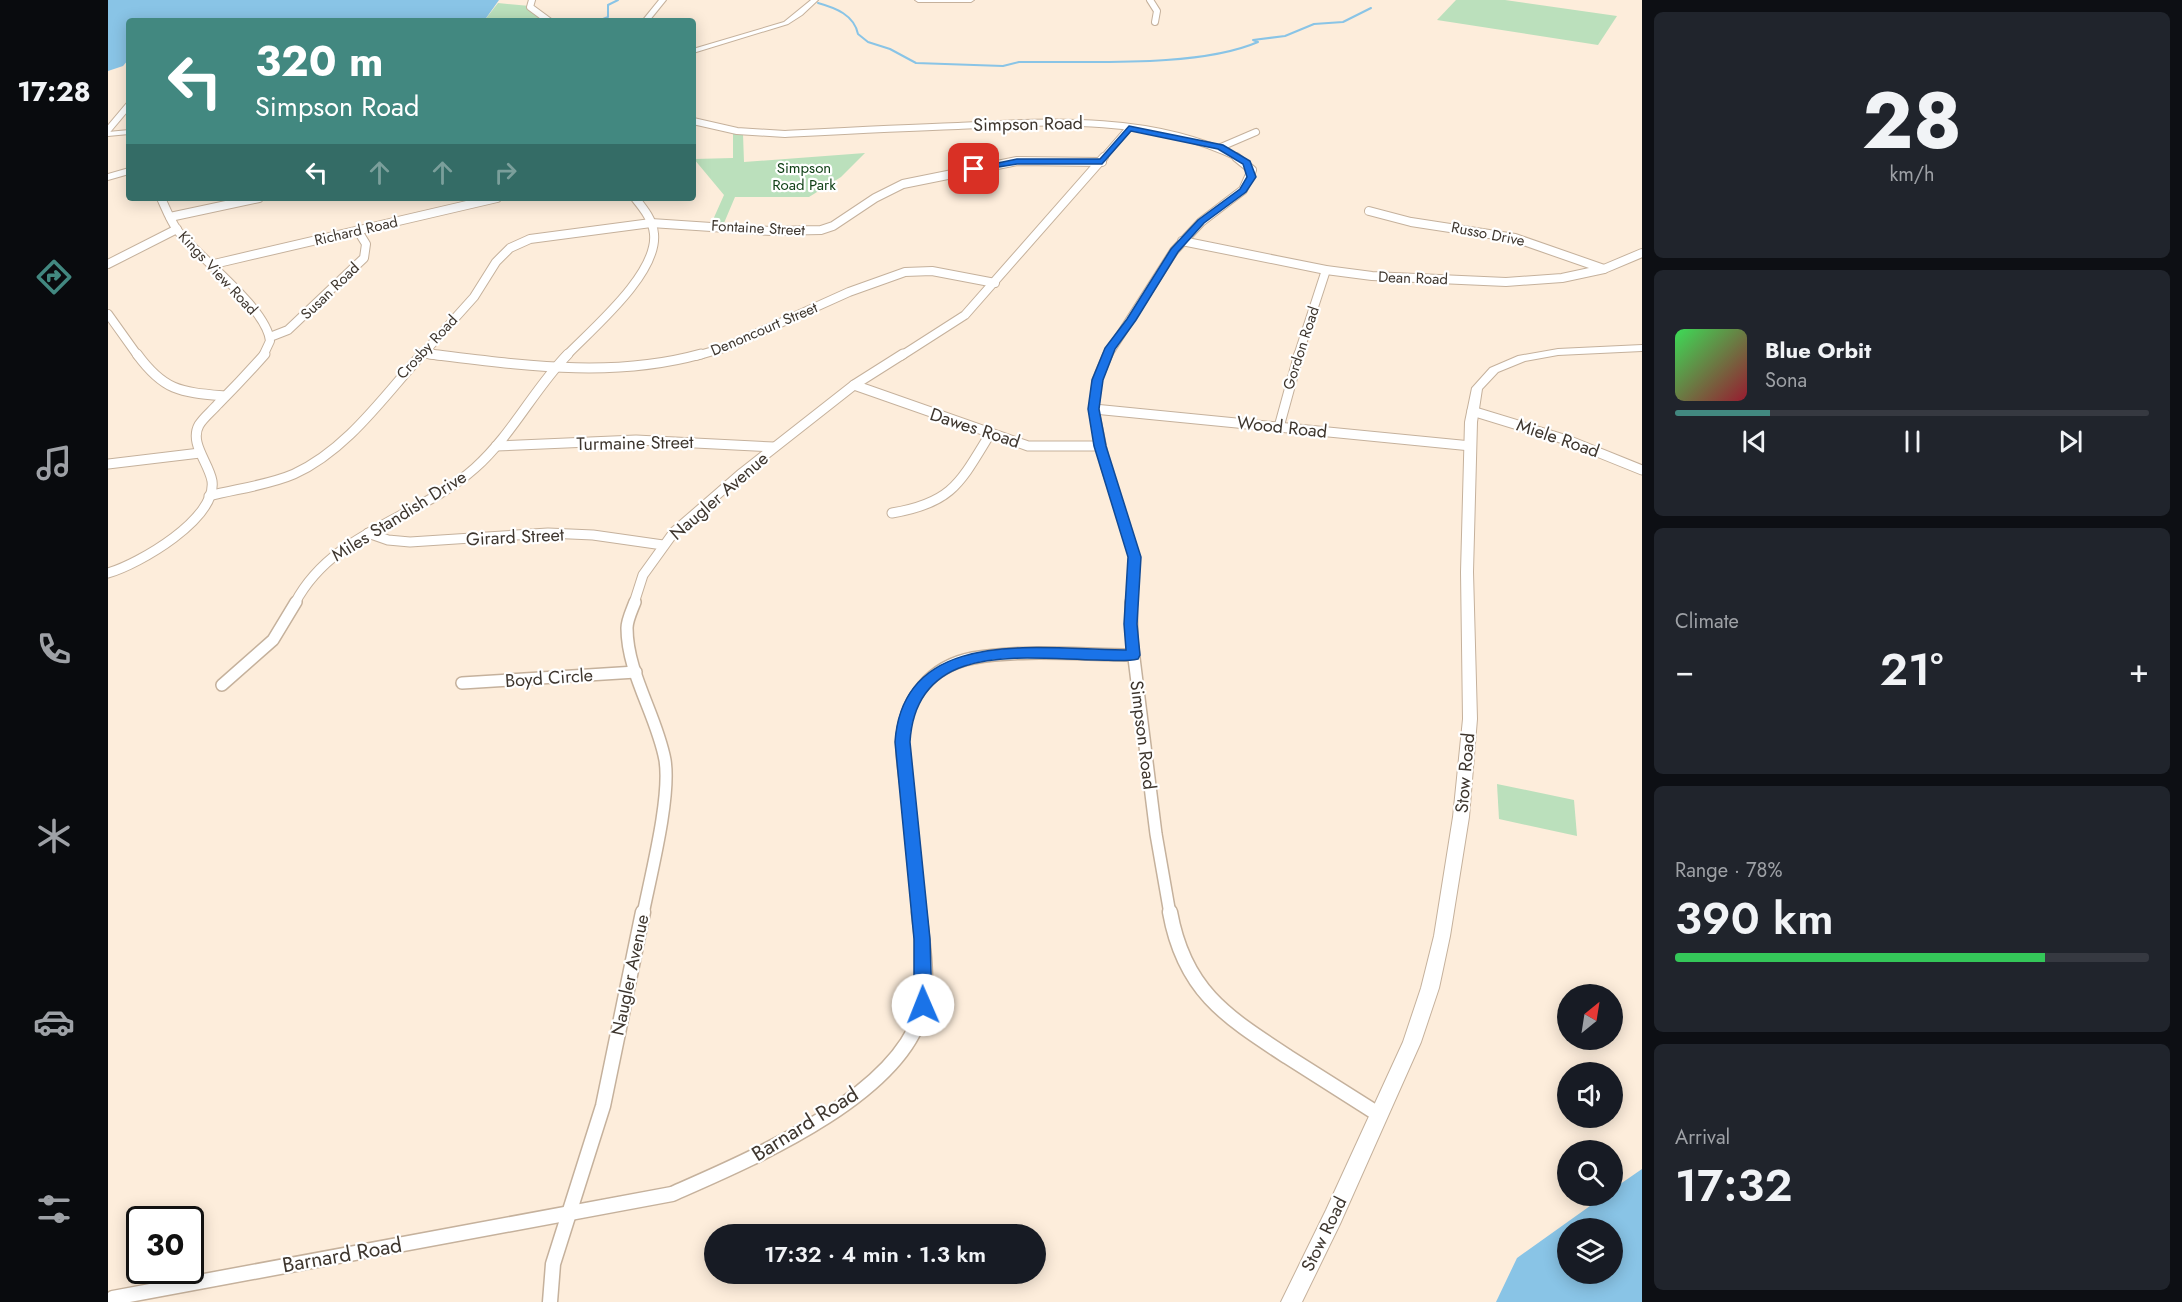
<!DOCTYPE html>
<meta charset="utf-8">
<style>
body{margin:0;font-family:Jost,sans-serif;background:#20242c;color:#f1f3f6;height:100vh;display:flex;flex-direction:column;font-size:22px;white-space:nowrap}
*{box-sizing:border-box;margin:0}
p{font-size:20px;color:#9ea1a6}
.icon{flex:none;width:33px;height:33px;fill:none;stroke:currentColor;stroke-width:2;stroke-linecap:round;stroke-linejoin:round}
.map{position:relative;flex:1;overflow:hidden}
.panel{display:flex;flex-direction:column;gap:12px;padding:12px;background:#0d0f14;width:540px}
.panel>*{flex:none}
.top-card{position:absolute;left:18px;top:18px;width:570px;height:183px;border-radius:6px;box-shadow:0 3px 15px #0003;background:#428880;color:#fff;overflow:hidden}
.needle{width:39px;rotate:30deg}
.buttons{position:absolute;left:1449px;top:984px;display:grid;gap:12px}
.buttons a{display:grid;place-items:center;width:66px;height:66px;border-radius:50%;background:#171b24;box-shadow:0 3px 15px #0003;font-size:30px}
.speed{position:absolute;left:18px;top:1206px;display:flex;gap:12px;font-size:30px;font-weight:700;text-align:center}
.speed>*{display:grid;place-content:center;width:78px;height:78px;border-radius:50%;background:#171b24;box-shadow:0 3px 15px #0003;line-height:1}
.speed .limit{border:3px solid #111;border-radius:9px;background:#fff;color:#111}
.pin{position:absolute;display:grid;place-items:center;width:51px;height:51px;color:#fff;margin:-26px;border-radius:12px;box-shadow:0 3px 9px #0006}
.me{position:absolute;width:66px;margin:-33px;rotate:359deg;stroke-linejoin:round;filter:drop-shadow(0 0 4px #0008)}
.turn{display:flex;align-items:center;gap:21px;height:126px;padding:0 30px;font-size:27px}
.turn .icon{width:78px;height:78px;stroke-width:2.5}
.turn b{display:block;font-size:42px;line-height:51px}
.lanes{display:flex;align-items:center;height:57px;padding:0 30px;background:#0003;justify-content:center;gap:30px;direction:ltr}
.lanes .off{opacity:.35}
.big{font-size:45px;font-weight:600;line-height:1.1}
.panel .card{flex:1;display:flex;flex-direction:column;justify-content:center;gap:9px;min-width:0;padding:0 21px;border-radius:9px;background:#20242c}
.panel .dial{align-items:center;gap:0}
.dial b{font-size:78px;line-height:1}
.song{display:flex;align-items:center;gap:18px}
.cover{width:72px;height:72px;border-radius:9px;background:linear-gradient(135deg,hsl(130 70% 55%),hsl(350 70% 35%))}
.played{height:6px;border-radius:3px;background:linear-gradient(90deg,#428880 20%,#363941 20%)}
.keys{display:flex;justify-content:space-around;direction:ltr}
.heat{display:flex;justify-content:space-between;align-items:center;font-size:33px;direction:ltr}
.charge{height:9px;border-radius:4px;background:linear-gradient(90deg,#34c759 78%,#363941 0)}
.trip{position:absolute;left:596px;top:1224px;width:342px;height:60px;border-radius:30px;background:#171b24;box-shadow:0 3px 15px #0003;font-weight:600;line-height:60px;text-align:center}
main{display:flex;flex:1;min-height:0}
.dock{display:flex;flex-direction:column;width:108px;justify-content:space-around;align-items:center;background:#090b0e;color:#9ea1a6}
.dock .icon{width:42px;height:42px}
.dock .selected{color:#428880}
.dock b{font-size:27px;color:#f1f3f6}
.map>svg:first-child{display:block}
.green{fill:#bbe0bc}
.water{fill:#89c4e6;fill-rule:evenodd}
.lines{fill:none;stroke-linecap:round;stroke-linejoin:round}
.stream{stroke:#89c4e6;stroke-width:2}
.minor-far4-casing{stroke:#c5b19c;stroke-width:8}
.minor-far3-casing{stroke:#c5b19c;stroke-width:10}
.minor-far2-casing{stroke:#c5b19c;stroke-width:11}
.minor-far1-casing{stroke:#c5b19c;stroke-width:14}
.minor-casing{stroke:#c5b19c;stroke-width:17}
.tertiary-casing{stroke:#c5b19c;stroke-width:2}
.minor-far4{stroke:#fff;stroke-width:6}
.minor-far3{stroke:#fff;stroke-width:8}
.minor-far2{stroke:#fff;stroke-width:9}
.minor-far1{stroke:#fff;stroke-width:11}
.minor{stroke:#fff;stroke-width:14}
.tertiary{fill:#fff;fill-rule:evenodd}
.route{fill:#1a73e8;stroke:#114b97;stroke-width:1.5}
.labels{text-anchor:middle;stroke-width:4.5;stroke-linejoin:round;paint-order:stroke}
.far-park-label{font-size:15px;fill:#114117;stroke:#fff}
.far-street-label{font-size:15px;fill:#3e362e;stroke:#fff}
.street-label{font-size:18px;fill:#3e362e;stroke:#fff}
.near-street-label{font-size:21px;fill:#3e362e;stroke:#fff}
</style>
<main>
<nav class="dock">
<b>17:28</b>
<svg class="icon selected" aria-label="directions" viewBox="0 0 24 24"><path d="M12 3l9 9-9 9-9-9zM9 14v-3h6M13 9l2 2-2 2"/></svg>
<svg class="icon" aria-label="music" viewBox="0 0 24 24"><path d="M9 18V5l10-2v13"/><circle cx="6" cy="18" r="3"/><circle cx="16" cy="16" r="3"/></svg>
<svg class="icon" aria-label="phone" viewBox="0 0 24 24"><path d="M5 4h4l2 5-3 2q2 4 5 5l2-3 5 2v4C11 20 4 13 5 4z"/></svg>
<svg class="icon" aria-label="climate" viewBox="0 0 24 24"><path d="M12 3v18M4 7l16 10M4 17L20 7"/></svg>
<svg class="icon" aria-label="car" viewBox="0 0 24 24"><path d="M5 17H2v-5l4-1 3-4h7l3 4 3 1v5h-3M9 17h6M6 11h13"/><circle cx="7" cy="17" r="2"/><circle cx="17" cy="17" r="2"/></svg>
<svg class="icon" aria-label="filters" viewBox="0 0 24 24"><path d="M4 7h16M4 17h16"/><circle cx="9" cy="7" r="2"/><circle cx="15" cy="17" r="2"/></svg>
</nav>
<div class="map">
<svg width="1534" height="1302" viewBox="0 0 1534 1302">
<rect width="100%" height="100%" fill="#fdeddb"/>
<!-- green -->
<g class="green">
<path d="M1348,0h49l112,16 -19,29 -161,-25z"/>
<path d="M390,3l32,3 19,15h-65z"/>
<path d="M625,132l10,2 1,28 121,-9 -24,24 -32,20h-74l-11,26 -12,-1 12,-27 -30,-36 39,-1z"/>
<path d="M1389,784l77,16 3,36 -78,-17z"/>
</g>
<!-- water -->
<g class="water">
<path d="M0,0h391l-15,21h-355v30l-3,3 3,5 -6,7 -15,5z"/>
<path d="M1534,1169v133h-146l21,-44 87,-62h8l1,-7zM1460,1228h44v46h-44z"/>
</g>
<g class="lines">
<!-- stream -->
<g class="stream">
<path d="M710,3c18,5 36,12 40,31l10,8 22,7 26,14 87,3 16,-4c67,-1 179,6 239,-20l-5,-2 32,-4 29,-12 29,-2 28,-14"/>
<path d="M490,21l10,-4v-12l10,-5"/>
</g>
<!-- minor-far4 casing -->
<g class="minor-far4-casing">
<g id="minor-far4">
<path d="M424,0l-2,7 19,14"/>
<path d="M1042,0l7,11 -2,11"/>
<path d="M585,121l44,10 48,3c58,-3 115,-6 173,-8 94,-5 194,-11 281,32"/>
<path d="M0,130l21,-25"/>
<path d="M1113,147l35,-15"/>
<path d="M995,158l26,-30"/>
</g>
</g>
<!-- minor-far3 casing -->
<g class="minor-far3-casing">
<g id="minor-far3">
<path d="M53,198c5,11 10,24 17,33 20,26 89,77 92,110l-7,15"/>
<path d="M1261,211l42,11 104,16 89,31"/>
<path d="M62,217l89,-19"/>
<path d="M1074,241l144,29 46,6 134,6 56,-4 42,-9 38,-16"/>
<path d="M0,264l69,-35"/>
<path d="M106,264l283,-66"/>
<path d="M0,314l30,42"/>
<path d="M162,337l18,-7 76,-72 2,-14 -8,-13"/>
<path d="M313,353l21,3"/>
<path d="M313,356l53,-59 22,-35 14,-14 20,-9 121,-16 120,8 50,-1 12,-4 42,-28 28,-14 114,-23 85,1"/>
<path d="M458,356c26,-27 92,-82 88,-122 -1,-14 -11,-26 -19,-36"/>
<path d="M588,356l31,-9 122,-55 56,-20 27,-1 63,12"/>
<path d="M793,356l64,-41 139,-158"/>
<path d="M999,356l67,-105 27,-29 42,-32 9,-20 -16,-13"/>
<path d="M1190,356l28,-86"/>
</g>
</g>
<!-- minor-far2 casing -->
<g class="minor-far2-casing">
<g id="minor-far2">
<path d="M29,354c27,37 43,38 87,42"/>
<path d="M322,354c91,11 181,25 271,0"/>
<path d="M1000,354l-11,26 -3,29 12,59 29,89 -4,46"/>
<path d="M746,385l174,61h72"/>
<path d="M986,409l377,37"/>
<path d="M1364,411l98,30 72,29"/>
<path d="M1171,427l20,-73"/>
<path d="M388,446l140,-6 138,7"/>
<path d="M0,464l92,-11"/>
<path d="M101,496c27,-7 60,-11 85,-22 53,-24 90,-78 128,-120"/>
<path d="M784,513c60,-10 68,-30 98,-79"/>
<path d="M260,533l20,7 22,2 138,-9 45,2 70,10"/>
<path d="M0,573c31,-9 109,-54 104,-92 -3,-18 -23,-38 -13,-56 5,-8 13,-14 19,-21 16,-16 32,-33 47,-50"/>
<path d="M187,603c38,-72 123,-84 180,-135 37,-33 59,-79 93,-114"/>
<path d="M526,603l9,-28 31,-43 68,-59 112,-88 49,-31"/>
</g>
</g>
<!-- minor-far1 casing -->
<g class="minor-far1-casing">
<g id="minor-far1">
<path d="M527,602c-3,8 -8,18 -8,26 0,45 30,88 38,132 6,37 -14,114 -22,154"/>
<path d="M1023,602l1,40 24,192 14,80"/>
<path d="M354,683l174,-11"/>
<path d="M114,685l51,-45 23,-38"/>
<path d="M811,914c-4,-37 -7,-73 -11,-110 -1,-20 -7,-43 -6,-63 3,-43 29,-75 71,-83 52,-9 108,-3 160,-3"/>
</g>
</g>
<!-- minor casing -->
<g class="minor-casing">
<g id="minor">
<path d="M1062,912c14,78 55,104 118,145 30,19 60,38 90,57"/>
<path d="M5,1298l559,-104c75,-33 236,-100 251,-190 5,-29 -1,-64 -4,-92"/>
<path d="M442,1302l3,-38 50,-158 40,-194"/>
</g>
</g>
<!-- tertiary casing -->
<g class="tertiary-casing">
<g id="tertiary">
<path d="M551,0h7l-17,21h-7z"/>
<path d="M703,0h7l-16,15 -14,9 -95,29v-4l91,-27z"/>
<path d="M807,0h59l-3,2h-53z"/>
<path d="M21,130v4l-21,2v-4z"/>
<path d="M21,168v6l-21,6v-6z"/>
<path d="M1534,345v6l-84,4 -33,6 -27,11 -16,17 -5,33 -4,150 4,147 -8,98 -19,119 -11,52 -18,54 -81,182 -38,78h-21l45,-92 77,-168 18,-54 13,-52 19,-119 10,-98 -2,-147 4,-150 7,-34 18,-20 28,-12 40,-7z"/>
</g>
</g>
<!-- minor-far4 -->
<use href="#minor-far4" class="minor-far4"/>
<!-- minor-far3 -->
<use href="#minor-far3" class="minor-far3"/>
<!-- minor-far2 -->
<use href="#minor-far2" class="minor-far2"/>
<!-- minor-far1 -->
<use href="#minor-far1" class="minor-far1"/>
<!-- minor -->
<use href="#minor" class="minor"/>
<!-- tertiary -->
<use href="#tertiary" class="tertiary"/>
</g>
<!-- route -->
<path class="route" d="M1021,126l94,19 27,16 6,16 -10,15 -42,31 -26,29 -42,68 -21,29 -12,31 -4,29 7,37 35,111 -4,67 3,31 -2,4c-13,3 -28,1 -41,1 -74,-1 -181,-20 -187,82l20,197 2,66 -3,5 -6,2 -6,-2 -3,-5v-66l-19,-197c8,-118 147,-92 231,-92l-2,-26 4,-67 -34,-111 -6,-37 4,-29 13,-32 22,-29 44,-70 27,-29 42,-31 7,-12 -4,-13 -25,-15 -87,-18 -29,33h-85l-43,7 -5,-2 48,-10h83z"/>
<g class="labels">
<!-- far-park labels -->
<g class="far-park-label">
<text x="696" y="173">Simpson<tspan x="696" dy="17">Road Park</tspan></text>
</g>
<!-- far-street labels -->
<g class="far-street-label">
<text transform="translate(650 228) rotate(3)" y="5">Fontaine Street</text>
<text transform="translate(248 231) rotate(-13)" y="5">Richard Road</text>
<text transform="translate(1380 234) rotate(11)" y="5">Russo Drive</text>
<text transform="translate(110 273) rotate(47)" y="5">Kings View Road</text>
<text transform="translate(1305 278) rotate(2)" y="5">Dean Road</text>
<text transform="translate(222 291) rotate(-44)" y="5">Susan Road</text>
<text transform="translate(656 329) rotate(-23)" y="5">Denoncourt Street</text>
<text transform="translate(319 347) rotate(-47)" y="5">Crosby Road</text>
<text transform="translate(1193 348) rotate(-72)" y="5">Gordon Road</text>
</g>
<!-- street labels -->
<g class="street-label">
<text transform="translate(920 124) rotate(-1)" y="6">Simpson Road</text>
<text transform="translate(1174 427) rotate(6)" y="6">Wood Road</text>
<text transform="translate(867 428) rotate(18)" y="6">Dawes Road</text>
<text transform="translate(1450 438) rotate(19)" y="6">Miele Road</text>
<text transform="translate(527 443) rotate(-1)" y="6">Turmaine Street</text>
<text transform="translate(611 496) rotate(-41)" y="6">Naugler Avenue</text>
<text transform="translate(291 516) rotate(-32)" y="6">Miles Standish Drive</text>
<text transform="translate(407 537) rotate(-3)" y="6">Girard Street</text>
<text transform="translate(441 678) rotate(-4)" y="6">Boyd Circle</text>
<text transform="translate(1035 735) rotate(83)" y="6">Simpson Road</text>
<text transform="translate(1357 773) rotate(-85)" y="6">Stow Road</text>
<text transform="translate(522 975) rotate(-78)" y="6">Naugler Avenue</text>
<text transform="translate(1216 1234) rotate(-64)" y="6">Stow Road</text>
</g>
<!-- near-street labels -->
<g class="near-street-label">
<text transform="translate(697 1124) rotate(-32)" y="7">Barnard Road</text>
<text transform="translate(234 1255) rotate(-10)" y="7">Barnard Road</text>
</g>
</g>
</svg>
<div class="buttons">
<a><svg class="needle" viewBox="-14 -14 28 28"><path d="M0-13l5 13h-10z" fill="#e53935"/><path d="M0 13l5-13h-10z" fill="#9ea1a6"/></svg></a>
<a><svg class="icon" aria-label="sound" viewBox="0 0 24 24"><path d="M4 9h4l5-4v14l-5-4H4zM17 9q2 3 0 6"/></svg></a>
<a><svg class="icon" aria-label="search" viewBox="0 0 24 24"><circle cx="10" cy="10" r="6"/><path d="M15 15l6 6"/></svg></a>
<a><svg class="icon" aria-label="layers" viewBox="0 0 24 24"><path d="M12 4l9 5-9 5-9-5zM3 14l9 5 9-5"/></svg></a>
</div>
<div class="speed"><div class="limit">30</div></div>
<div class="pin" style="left:866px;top:169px;background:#d93025"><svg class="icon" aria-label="arrive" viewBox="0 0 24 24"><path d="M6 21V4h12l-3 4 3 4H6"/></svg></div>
<svg class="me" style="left:815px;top:1005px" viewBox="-20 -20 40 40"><circle r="19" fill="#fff"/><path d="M0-13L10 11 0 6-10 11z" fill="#1a73e8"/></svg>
<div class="trip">17:32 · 4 min · 1.3 km</div>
<div class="top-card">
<div class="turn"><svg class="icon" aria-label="left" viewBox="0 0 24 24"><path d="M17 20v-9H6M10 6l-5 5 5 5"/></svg><div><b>320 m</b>Simpson Road</div></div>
<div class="lanes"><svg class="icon" aria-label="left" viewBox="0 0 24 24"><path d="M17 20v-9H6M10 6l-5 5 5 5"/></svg><svg class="icon off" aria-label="ahead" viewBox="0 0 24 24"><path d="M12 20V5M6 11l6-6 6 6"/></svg><svg class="icon off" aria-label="ahead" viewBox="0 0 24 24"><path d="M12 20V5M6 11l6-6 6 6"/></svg><svg class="icon off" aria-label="right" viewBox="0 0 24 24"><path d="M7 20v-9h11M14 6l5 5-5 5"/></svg></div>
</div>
</div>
<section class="panel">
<div class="card dial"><b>28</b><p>km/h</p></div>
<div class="card">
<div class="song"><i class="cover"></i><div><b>Blue Orbit</b><p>Sona</p></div></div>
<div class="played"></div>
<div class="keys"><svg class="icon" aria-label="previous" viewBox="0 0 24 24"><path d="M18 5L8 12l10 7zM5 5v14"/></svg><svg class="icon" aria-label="pause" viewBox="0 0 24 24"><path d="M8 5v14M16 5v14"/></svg><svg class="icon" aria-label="next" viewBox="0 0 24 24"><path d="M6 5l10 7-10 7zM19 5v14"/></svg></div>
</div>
<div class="card"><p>Climate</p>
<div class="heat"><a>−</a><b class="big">21°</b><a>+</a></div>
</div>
<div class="card"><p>Range · 78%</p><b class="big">390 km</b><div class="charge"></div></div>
<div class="card"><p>Arrival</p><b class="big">17:32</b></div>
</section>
</main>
